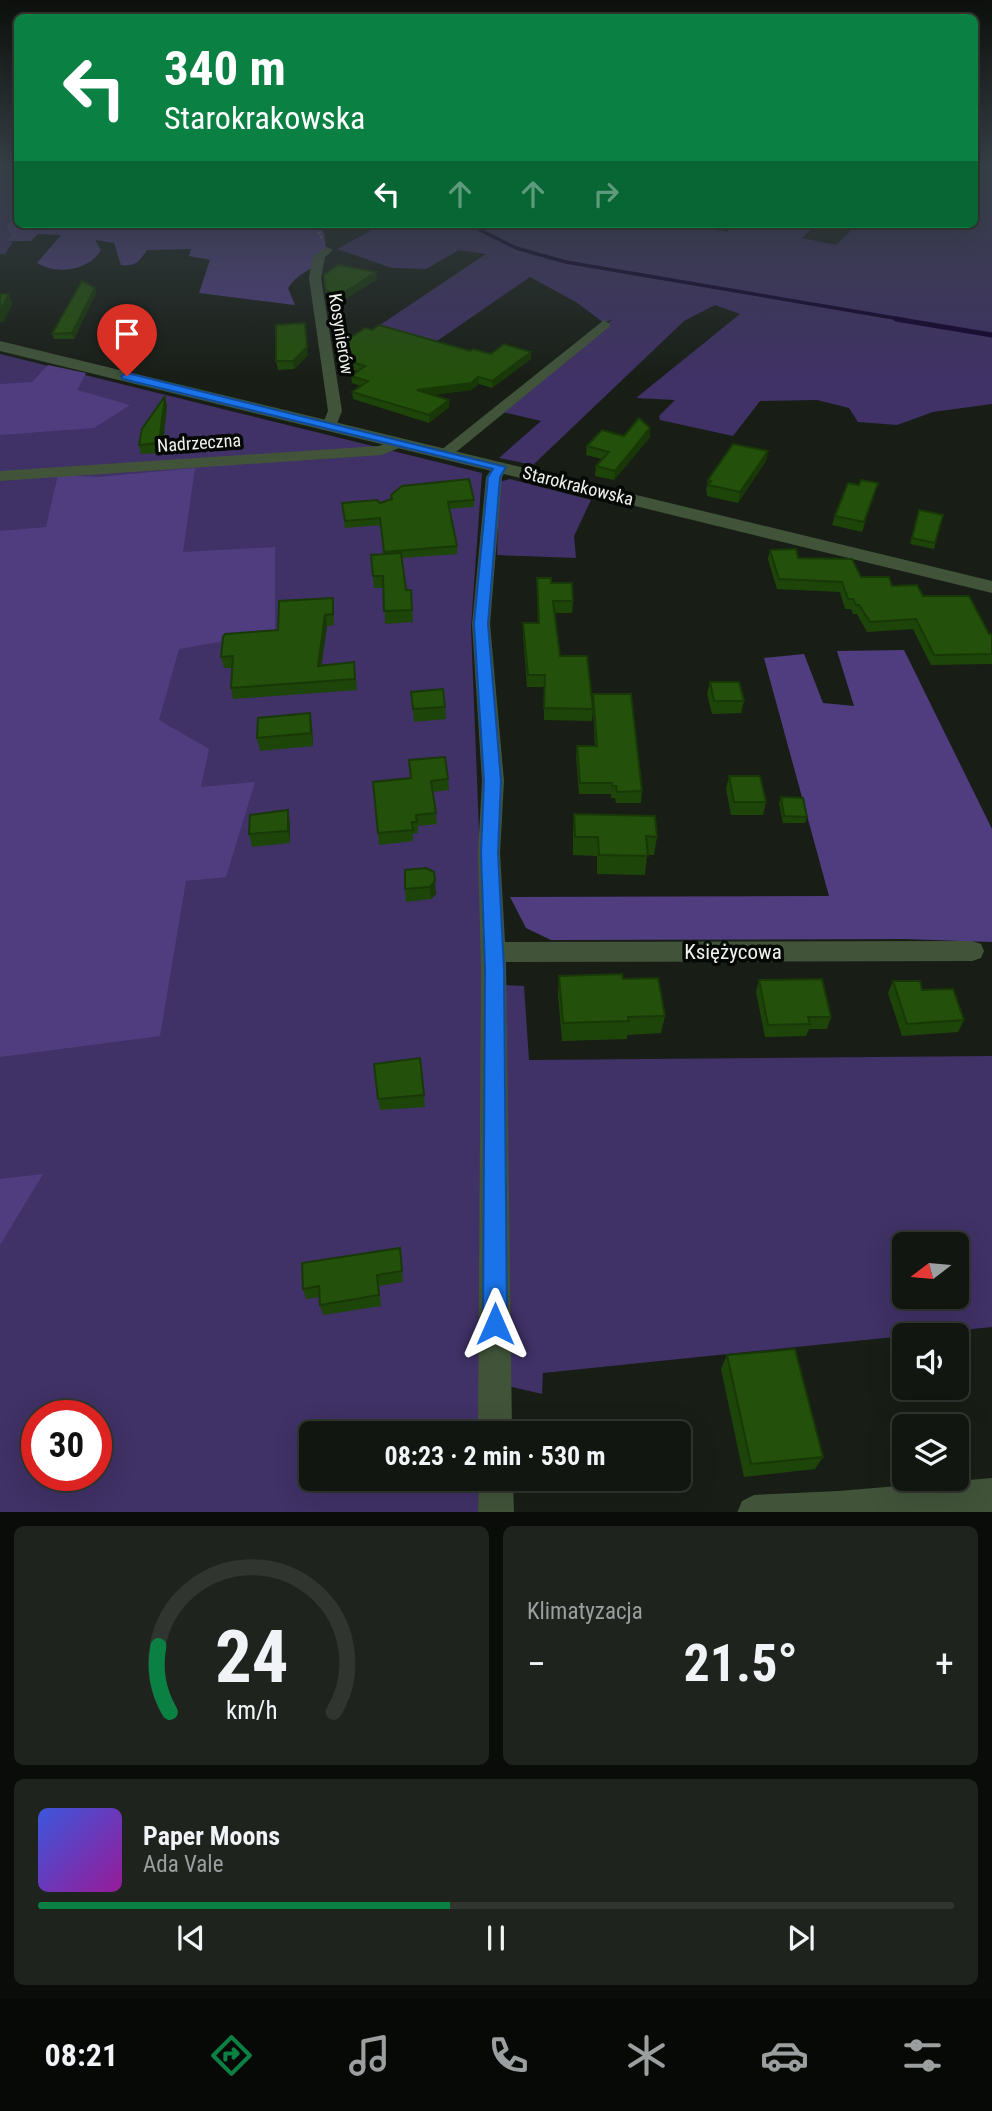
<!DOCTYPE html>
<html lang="pl">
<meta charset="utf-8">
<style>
body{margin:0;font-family:"Roboto Condensed",sans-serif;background:#1f231e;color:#f1f3f6;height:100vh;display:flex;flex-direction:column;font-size:26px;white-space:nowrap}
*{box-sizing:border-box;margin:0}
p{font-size:23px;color:#9c9f9f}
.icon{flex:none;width:38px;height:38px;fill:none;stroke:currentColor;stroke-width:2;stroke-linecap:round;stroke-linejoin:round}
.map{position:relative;height:1512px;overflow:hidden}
.sheet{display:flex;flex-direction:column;gap:14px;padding:14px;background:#0a0c09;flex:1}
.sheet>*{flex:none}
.banner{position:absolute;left:14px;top:14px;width:964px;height:214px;border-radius:10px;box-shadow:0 7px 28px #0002,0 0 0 2px #313530;background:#0b8043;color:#fff;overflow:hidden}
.needle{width:46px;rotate:254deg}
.fabs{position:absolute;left:892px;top:1232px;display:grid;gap:14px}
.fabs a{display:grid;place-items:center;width:77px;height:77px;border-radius:10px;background:#121610;box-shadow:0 7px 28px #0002,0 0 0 2px #313530;font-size:35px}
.speed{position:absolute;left:21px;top:1400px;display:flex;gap:14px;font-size:35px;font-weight:700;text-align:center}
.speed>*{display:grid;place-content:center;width:91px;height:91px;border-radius:50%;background:#121610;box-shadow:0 7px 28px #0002,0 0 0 2px #313530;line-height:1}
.speed .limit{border:10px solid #d22;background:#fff;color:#111}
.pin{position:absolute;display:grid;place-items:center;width:60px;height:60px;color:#fff;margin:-72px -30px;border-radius:50% 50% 50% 0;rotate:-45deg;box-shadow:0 0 7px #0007}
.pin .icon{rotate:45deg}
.me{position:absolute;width:77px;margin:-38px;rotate:0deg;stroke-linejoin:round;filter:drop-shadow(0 0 5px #0008)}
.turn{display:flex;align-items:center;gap:24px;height:147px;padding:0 35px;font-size:32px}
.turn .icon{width:91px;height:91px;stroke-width:2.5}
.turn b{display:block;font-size:49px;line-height:60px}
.lanes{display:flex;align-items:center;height:66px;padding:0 35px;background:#0003;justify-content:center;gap:35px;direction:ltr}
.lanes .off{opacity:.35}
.big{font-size:52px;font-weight:700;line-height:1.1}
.sheet .tile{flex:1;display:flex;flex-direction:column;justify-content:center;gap:10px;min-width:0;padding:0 24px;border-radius:10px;background:#1f231e}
.sheet .dial{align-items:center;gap:0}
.dial svg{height:182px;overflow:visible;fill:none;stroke:#313530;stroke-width:7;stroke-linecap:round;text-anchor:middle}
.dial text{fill:#f1f3f6;stroke:none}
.song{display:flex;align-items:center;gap:21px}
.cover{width:84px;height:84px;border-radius:10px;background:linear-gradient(135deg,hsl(230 70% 55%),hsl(300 70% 35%))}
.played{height:7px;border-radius:4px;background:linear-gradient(90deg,#0b8043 45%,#313530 45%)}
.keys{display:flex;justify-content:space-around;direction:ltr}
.heat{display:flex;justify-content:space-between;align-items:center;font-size:38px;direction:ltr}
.sheet .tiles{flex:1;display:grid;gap:14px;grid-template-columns:1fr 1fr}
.tile:last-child{grid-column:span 2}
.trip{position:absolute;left:299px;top:1421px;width:392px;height:70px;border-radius:10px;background:#121610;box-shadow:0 7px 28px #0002,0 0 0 2px #313530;font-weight:700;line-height:70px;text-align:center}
.tab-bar{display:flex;height:112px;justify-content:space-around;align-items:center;background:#070906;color:#9c9f9f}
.tab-bar .icon{width:49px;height:49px}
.tab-bar .current{color:#0b8043}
.tab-bar b{font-size:32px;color:#f1f3f6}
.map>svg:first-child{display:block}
.green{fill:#403166;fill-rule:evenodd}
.forest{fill:#503d80}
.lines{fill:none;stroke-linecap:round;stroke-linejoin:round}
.stream-far1{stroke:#13012f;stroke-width:3.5}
.stream{stroke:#13012f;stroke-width:5}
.path{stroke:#727870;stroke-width:2.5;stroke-dasharray:2 2.5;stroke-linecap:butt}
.minor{fill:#41543a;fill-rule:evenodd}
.tertiary{fill:#41543a;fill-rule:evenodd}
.wall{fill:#1e4509}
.shaded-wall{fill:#183807}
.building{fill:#23500a;stroke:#183807;stroke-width:2}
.route{fill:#1a73e8;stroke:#114b97;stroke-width:2}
.labels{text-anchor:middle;stroke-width:7;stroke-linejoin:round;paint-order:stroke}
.far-street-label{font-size:18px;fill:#eff3ed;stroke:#060805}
.street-label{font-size:21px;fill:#eff3ed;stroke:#060805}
</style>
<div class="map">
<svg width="992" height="1513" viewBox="0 0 992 1513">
<rect width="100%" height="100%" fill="#181e16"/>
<!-- green -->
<g class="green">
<path d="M975,168l17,1v235l-59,8 -36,13 -39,-3 -9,-14 -32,-8 -57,1 -27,35 -73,-16 -1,-4 16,-16 -39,-2 104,-84 -25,-9 -31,16 -151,144 -34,-7 42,-37 -43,-10 115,-92 -9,4 -28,-21 -46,-25 -96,66 -57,-16 109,-73 -27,-4 -33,19 -34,-1 -55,-19 46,-25h316l-3,3 31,5 11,-8h79l-15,14 34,7 22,-21h117z"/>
<path d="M0,173l18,1 -1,43 -9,6 4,11 -4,7 5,1 -8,12h-5z"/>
<path d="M0,354l482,119 -11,154 12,306 -2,500h-169v46h168v33l-480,1zM37,1416h59v59h-59z"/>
<path d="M510,479l81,21 -17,36 2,22 -79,-3 2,-73z"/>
<path d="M504,985l20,1 5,74 463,-4v271l-449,46 -1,21 -34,-8zM905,1244h52v53h-52z"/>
</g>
<!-- forest -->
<g class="forest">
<path d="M17,217l1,7h300l6,9 3,21c-14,19 -25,14 -39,34l7,17 -96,-12 11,-33 -21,-4 2,-7 -44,1c-7,11 -12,17 -26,15l-7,-22 -19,-3 6,10c-12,21 -45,25 -64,13l24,-28 -23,-1 -7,7h-24l5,-7 -5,-5 1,-6z"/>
<path d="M48,365l38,8 -9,17 53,15 -36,23 -94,7v-51l32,-2z"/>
<path d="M195,468l-12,84 92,-5v85l-96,17 -20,71 50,29 -8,38 54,-5 -29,95 -40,4 -26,155 -160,21v-526l46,-4 12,-52 41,2z"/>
<path d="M904,650l88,179v113l-88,-3 -353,1 -25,-12 -16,-31 319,-1 -65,-238 40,-4 19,49 31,3 -17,-55z"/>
<path d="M43,1174l-43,71v-66z"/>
</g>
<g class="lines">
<!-- stream-far1 -->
<path class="stream-far1" d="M468,224l48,24 50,14 340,58"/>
<!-- stream -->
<path class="stream" d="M896,319l96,16"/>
<!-- path -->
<path class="path" d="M315,224l7,15"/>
<!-- minor -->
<g class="minor">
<path d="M327,247l6,3 -8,7 -4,21 21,133 -6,15 -7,4 -7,-4 6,-15 -19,-133 4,-22z"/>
<path d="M604,320l6,4 -1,3 -159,130h-10l-3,-3 3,-3z"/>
<path d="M399,438l5,2 3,3 -3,3 -22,9 -382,26v-10l379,-25z"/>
<path d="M500,462l8,5 -6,10 -12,147 14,157 -4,72 5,89 467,-1 9,3 3,7 -3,7 -9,3 -466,1 6,471h-34l3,-464 -3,-116 4,-72 -10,-157 14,-147 9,-13z"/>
<path d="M992,1478v34l-255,1 5,-12 12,-6 85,-4z"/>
<path d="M479,1479h34l1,34h-36z"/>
</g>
<!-- tertiary -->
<path class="tertiary" d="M0,341l992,240v12l-992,-242z"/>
</g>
<!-- wall -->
<g class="wall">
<path d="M324,275l53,4 -36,23 -14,-3z"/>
<path d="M95,288l1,5 -22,46h-20l-2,-5z"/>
<path d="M335,348l135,3 61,8 -39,29 -13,-4 -8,6 -38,5 16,5v7l-20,16 -76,-24 -1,-7 9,-6 -9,-3 -1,-7 7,-5 -21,-5z"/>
<path d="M308,355l-14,14 -16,1 -2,-9z"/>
<path d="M167,406l-5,47 -21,1 -2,-9z"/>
<path d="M624,436l26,1 -36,43 -19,-4 1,-10 6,-7 -16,-4 1,-9z"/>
<path d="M768,451l-2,10 -28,42 -31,-7v-5h-1l2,-11z"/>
<path d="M878,483l-16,49 -30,-7 3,-9 24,-31z"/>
<path d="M474,500v7l-25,2 8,37v8l-55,4 4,32h5l2,32 -28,2 -1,-36h-10l-3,-33 13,-1 -3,-29 -36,3 -3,-25h38z"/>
<path d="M919,510l24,5 -9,34 -24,-5z"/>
<path d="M770,550l122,36 31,10 66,38h3v30l-61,1 -18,-36 -46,3 -10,-18h-4l-2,-5h-6l-5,-17 -63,-3 -9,-30z"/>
<path d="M537,578l14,5 22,18 -1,12h-17l5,43 32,48 1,-10 49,97 -1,12h-25l-1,-5h-4v-4h-32l-3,-37 1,-11h18l-2,-36 -1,11 -48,-1v-33h-17l-4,-52v-12h15z"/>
<path d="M333,598l1,27 -7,1 -6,39 33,-3 3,28 -124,9 -2,-11 1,-20h-8l-3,-11 57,-27z"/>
<path d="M710,682l34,19 -3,12 -29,1 -5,-20z"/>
<path d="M411,692l34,15 1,12 -32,3z"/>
<path d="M310,713l2,13 1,20 -53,5 -3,-13z"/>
<path d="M729,776l37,26 -3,13h-32l-5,-26z"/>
<path d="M448,779l1,11 -16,2 4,32 -19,2v7l-5,1v7l-34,4 -6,-63z"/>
<path d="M781,797l26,20 -2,6h-22l-4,-20z"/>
<path d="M288,810l2,13v20l-38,4 -3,-13z"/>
<path d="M574,814l83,23 -3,18h-7l-2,20 -48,-1v-18l-24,-1v-23z"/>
<path d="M426,868l10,26 -5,5 -25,3 -1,-13z"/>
<path d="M559,976l64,3 42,37 -4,17 -34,2v4l-65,2 -4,-47z"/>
<path d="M759,980l72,37 -4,12h-18l-3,7 -41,1 -9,-45z"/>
<path d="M893,981l29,9 42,30 -6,12 -56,4 -14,-43z"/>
<path d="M424,1095l1,12 -45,3 -2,-11z"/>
<path d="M401,1259l2,23 -24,4 2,20 -58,9 -3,-10v-8l-14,2 -3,-10z"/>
<path d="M727,1355l96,102 -8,12 -71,8 -23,-108z"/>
</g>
<!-- shaded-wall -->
<g class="shaded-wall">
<path d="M376,272l1,7 -36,23 -1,-7z"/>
<path d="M95,288l1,5 -22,46 -2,-6z"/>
<path d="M9,294l3,10 -8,17 -4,2v-12z"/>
<path d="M305,323l3,32 -14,14 -1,-8z"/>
<path d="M531,352v7l-39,29v-7z"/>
<path d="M478,377l1,7 -8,6 -54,7v-7z"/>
<path d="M165,396l2,10 -5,47 -3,-10z"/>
<path d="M449,400v7l-20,16v-8z"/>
<path d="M650,428v9l-36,43 1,-9z"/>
<path d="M768,451l-2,10 -28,42 2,-11z"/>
<path d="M325,615l2,11 -7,51 -2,-11z"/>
<path d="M310,713l2,13 1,20 -2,-13z"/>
<path d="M288,810l2,13v20l-2,-12z"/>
<path d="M435,881l1,13 -5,5 -1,-12z"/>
</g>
<!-- building -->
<g class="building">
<path d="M338,265l38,7 -36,23 -14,-4 -2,-16z"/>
<path d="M82,281l13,7 -23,45 -20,1z"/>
<path d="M0,294h9l-9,17z"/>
<path d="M305,323l2,24 -14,14h-17v-36z"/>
<path d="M379,325l91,26 3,-2 18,5 13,-10 27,8 -39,29 -14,-4 -7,6 -54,7 32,10 -20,15 -77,-23 16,-11 -17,-5 14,-10 -28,-8 -2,-10 30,-20 7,2z"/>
<path d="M165,396l-6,47 -20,2 3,-16z"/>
<path d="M639,418l11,10 -35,43 -19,-5 13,-14 -22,-6 15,-16 22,6z"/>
<path d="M733,444l35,7 -28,41 -32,-7 3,-4 -3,-1z"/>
<path d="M469,479l5,21 -26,2 9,44 -73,6 -4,-34 -35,3 -3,-18 35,-3 3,3 12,-4 -1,-4 11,-9z"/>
<path d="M861,480l17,3 -14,39 -29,-6 13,-33 11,2z"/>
<path d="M919,510l24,5 -8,28 -23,-5z"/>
<path d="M796,549l2,9 54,1 9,18h28l3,9 25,-1 6,11h46l20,38h3v20l-58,1 -18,-36 -46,3 -11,-17h-3l-3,-6h-5l-6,-17 -63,-3 -9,-29z"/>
<path d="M401,553l5,37h5l1,20 -28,1 -1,-35h-10l-2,-21z"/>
<path d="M537,578h14v5h21l1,18h-20l7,55h27l6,53 -49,-1 1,-33h-17l-5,-52h16z"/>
<path d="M333,598v16l-8,1 -7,51 36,-4 1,17 -124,9 2,-32 -12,1 2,-20 2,-3 53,-4 1,-29z"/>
<path d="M710,682h29l5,19h-30z"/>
<path d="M443,689l2,18 -32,2 -2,-17z"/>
<path d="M593,694h38l11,97 -25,1 -1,-6h-4v-3h-32l-3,-37h20z"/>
<path d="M310,713l1,20 -54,5 1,-20z"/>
<path d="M445,757l3,22 -17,2 5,32 -20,2 1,7h-5l1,8 -35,3 -5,-51 38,-4 -2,-18z"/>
<path d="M729,776h31l6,26h-32z"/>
<path d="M781,797l22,1 4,19 -23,-1z"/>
<path d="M288,810v21l-39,3 1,-19z"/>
<path d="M574,814l81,2 2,21 -11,-1 2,20 -49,-1 -1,-18h-23z"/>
<path d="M426,868l8,4 1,9 -5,6 -25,2v-19z"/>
<path d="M622,974l1,5 35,-1 7,38 -37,1 1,4 -66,2 -4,-47z"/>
<path d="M822,979l9,38h-23l2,7 -42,1 -9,-45z"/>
<path d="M893,981h27l2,9 31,-1 11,31 -57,4z"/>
<path d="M420,1058l4,37 -46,4 -4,-35z"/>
<path d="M400,1248l2,23 -25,4 2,20 -59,10 -1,-19 -16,3 -1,-26z"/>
<path d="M795,1349l28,108 -72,7 -24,-109z"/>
</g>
<!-- sky -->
<linearGradient id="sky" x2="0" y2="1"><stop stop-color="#0d100c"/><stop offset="0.44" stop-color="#374147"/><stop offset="1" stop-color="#374147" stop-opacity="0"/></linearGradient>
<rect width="992" height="380" fill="url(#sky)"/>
<!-- route -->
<path class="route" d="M127,373l379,94 -6,10 -12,147 13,157 -3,72 6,116 3,355 -3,9 -9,3 -8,-3 -4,-9 2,-355 -4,-116 3,-72 -10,-157 14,-147 5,-8 -370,-90 -2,-3z"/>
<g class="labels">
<!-- far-street labels -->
<g class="far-street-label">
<text transform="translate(341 334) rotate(81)" y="6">Kosynierów</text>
<text transform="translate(199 443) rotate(-4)" y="6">Nadrzeczna</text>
<text transform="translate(578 486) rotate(14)" y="6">Starokrakowska</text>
</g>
<!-- street labels -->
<g class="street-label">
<text x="733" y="959">Księżycowa</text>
</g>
</g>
</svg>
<div class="fabs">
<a><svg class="needle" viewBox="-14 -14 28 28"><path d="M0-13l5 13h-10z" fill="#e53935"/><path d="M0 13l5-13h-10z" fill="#9c9f9f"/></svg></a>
<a><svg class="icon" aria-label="sound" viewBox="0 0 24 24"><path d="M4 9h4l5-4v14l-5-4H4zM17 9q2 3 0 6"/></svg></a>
<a><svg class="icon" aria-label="layers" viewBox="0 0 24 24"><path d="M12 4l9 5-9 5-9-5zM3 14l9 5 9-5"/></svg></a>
</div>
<div class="speed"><div class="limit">30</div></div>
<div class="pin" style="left:127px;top:376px;background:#d93025"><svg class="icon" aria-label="arrive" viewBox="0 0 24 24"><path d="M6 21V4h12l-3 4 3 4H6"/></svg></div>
<svg class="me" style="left:495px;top:1324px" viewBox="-20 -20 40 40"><path d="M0-17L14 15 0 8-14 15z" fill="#1a73e8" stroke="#fff" stroke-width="4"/></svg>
<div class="trip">08:23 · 2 min · 530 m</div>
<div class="banner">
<div class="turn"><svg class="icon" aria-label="left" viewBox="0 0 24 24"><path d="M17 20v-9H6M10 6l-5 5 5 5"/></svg><div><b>340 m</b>Starokrakowska</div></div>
<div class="lanes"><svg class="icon" aria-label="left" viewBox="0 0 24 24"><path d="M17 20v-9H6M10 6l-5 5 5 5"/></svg><svg class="icon off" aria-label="ahead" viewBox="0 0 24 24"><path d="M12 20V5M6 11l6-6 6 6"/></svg><svg class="icon off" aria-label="ahead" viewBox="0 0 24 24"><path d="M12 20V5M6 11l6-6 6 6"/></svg><svg class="icon off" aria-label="right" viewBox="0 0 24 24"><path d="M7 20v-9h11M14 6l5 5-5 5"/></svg></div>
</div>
</div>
<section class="sheet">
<div class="tiles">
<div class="tile dial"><svg viewBox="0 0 100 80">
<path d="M14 69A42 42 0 1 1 86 69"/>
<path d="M14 69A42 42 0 0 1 9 40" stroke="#0b8043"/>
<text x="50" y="56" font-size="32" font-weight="700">24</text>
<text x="50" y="72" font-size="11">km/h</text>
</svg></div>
<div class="tile"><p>Klimatyzacja</p>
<div class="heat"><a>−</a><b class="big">21.5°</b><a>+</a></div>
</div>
<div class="tile">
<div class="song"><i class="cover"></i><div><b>Paper Moons</b><p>Ada Vale</p></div></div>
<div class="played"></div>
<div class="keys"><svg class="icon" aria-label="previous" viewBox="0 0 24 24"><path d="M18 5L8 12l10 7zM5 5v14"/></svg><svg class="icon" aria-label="pause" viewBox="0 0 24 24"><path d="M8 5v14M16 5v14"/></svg><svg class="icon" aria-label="next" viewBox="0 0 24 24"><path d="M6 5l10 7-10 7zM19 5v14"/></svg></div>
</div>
</div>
</section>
<nav class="tab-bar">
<b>08:21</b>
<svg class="icon current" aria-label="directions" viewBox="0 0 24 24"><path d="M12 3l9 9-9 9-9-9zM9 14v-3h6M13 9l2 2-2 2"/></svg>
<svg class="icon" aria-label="music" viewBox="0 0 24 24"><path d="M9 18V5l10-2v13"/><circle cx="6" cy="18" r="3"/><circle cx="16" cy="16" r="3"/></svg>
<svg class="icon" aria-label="phone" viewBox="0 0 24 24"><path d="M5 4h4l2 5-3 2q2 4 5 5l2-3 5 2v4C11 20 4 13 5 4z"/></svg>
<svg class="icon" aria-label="climate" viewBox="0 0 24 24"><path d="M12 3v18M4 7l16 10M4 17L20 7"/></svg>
<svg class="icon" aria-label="car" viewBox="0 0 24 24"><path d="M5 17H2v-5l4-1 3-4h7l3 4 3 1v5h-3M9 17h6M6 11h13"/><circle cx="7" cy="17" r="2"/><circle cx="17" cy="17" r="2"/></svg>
<svg class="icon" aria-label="filters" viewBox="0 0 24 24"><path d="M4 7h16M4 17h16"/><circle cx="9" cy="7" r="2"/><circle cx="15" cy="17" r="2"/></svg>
</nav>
